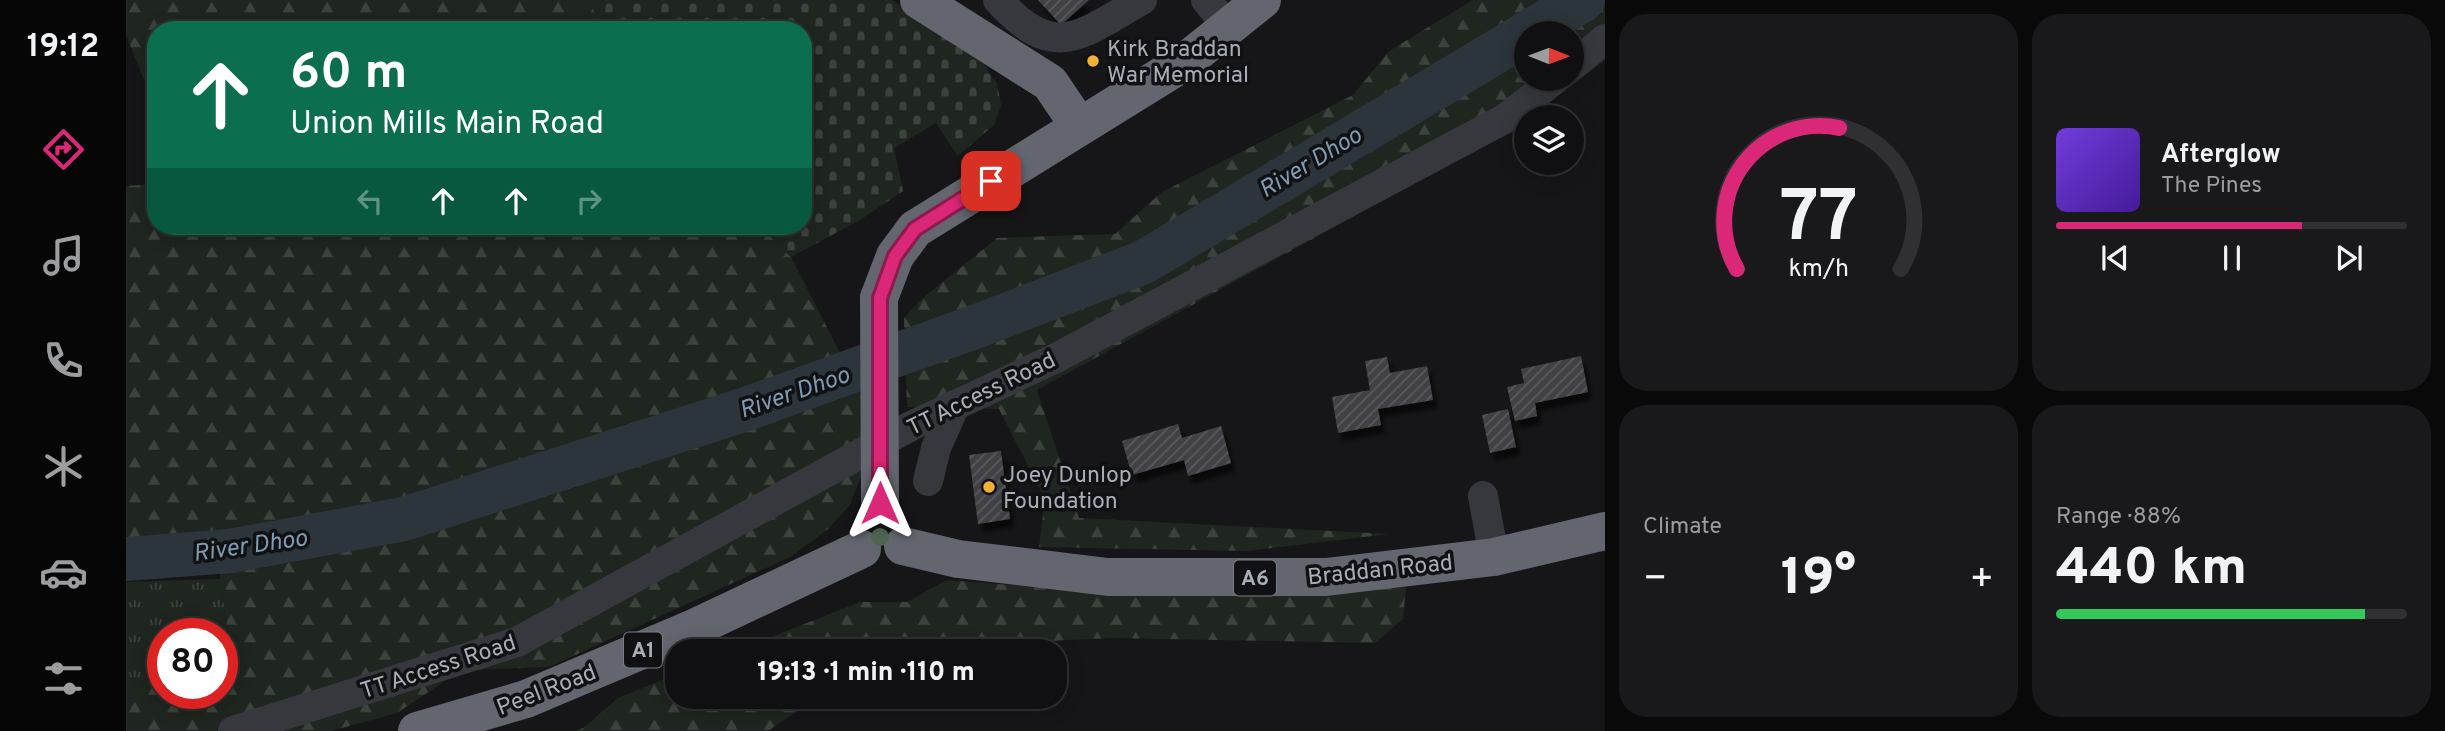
<!DOCTYPE html>
<meta charset="utf-8">
<style>
body{margin:0;font-family:Overpass,sans-serif;background:#19191b;color:#f1f3f6;height:100vh;display:flex;flex-direction:column;font-size:26px;white-space:nowrap}
*{box-sizing:border-box;margin:0}
p{font-size:23px;color:#9c9d9f}
.icon{flex:none;width:38px;height:38px;fill:none;stroke:currentColor;stroke-width:2;stroke-linecap:round;stroke-linejoin:round}
.map{position:relative;flex:1;overflow:hidden}
.panel{display:flex;flex-direction:column;gap:14px;padding:14px;background:#09090a;width:840px}
.panel>*{flex:none}
.guide{position:absolute;left:21px;top:21px;width:665px;height:214px;border-radius:28px;box-shadow:0 4px 18px #0003,0 0 0 2px #303032;background:#0b6e4f;color:#fff;overflow:hidden}
.needle{width:46px;rotate:91deg}
.buttons{position:absolute;left:1388px;top:21px;display:grid;gap:14px}
.buttons a{display:grid;place-items:center;width:70px;height:70px;border-radius:50%;background:#101012;box-shadow:0 4px 18px #0003,0 0 0 2px #303032;font-size:35px}
.speed{position:absolute;left:21px;top:618px;display:flex;gap:14px;font-size:35px;font-weight:700;text-align:center}
.speed>*{display:grid;place-content:center;width:91px;height:91px;border-radius:50%;background:#101012;box-shadow:0 4px 18px #0003,0 0 0 2px #303032;line-height:1}
.speed .limit{border:10px solid #d22;background:#fff;color:#111}
.pin{position:absolute;display:grid;place-items:center;width:60px;height:60px;color:#fff;margin:-30px;border-radius:14px;box-shadow:0 4px 10px #0006}
.me{position:absolute;width:77px;margin:-38px;rotate:0deg;stroke-linejoin:round;filter:drop-shadow(0 0 5px #0008)}
.turn{display:flex;align-items:center;gap:24px;height:147px;padding:0 28px;font-size:32px}
.turn .icon{width:91px;height:91px;stroke-width:2.5}
.turn b{display:block;font-size:49px;line-height:60px}
.lanes{display:flex;align-items:center;height:66px;padding:0 28px;background:#0003;justify-content:center;gap:35px;direction:ltr}
.lanes .off{opacity:.35}
.big{font-size:52px;font-weight:800;line-height:1.1}
.panel .widget{flex:1;display:flex;flex-direction:column;justify-content:center;gap:10px;min-width:0;padding:0 24px;border-radius:28px;background:#19191b}
.panel .dial{align-items:center;gap:0}
.dial svg{height:182px;overflow:visible;fill:none;stroke:#303032;stroke-width:7;stroke-linecap:round;text-anchor:middle}
.dial text{fill:#f1f3f6;stroke:none}
.song{display:flex;align-items:center;gap:21px}
.cover{width:84px;height:84px;border-radius:10px;background:linear-gradient(135deg,hsl(260 70% 55%),hsl(260 70% 35%))}
.played{height:7px;border-radius:4px;background:linear-gradient(90deg,#db2777 70%,#303032 70%)}
.keys{display:flex;justify-content:space-around;direction:ltr}
.heat{display:flex;justify-content:space-between;align-items:center;font-size:38px;direction:ltr}
.charge{height:10px;border-radius:5px;background:linear-gradient(90deg,#34c759 88%,#303032 0)}
.panel .tiles{flex:1;display:grid;gap:14px;grid-template-columns:repeat(2,1fr)}
.trip{position:absolute;left:539px;top:639px;width:402px;height:70px;border-radius:28px;background:#101012;box-shadow:0 4px 18px #0003,0 0 0 2px #303032;font-weight:800;line-height:70px;text-align:center}
main{display:flex;flex:1;min-height:0}
.tabs{display:flex;flex-direction:column;width:126px;justify-content:space-around;align-items:center;background:#060607;color:#9c9d9f}
.tabs .icon{width:49px;height:49px}
.tabs .selected{color:#db2777}
.tabs b{font-size:32px;color:#f1f3f6}
.map>svg:first-child{display:block}
.grass{fill:url(#grass-tufts)}
.forest{fill:url(#forest-firs);fill-rule:evenodd}
.cemetery{fill:url(#cemetery-stones)}
.lines{fill:none;stroke-linecap:round;stroke-linejoin:round}
.river{stroke:#2c353c;stroke-width:44}
.building{fill:url(#building-hatch);filter:url(#shadow)}
.minor{stroke:#37383d;stroke-width:30}
.highway{stroke:#63666e;stroke-width:38}
.highway-bridge{stroke:#63666e;stroke-width:38}
.tree{fill:#506452}
.route-casing{stroke:#8e194d;stroke-width:18}
.route{stroke:#db2777;stroke-width:12}
.poi-dot{fill:#f2b134;stroke:#111113;stroke-width:2.5}
.labels{text-anchor:middle;stroke-width:7;stroke-linejoin:round;paint-order:stroke}
.shield{fill:#111113;stroke:#7b7e86;stroke-width:2}
.shield-label{font-size:21px;font-weight:bold;fill:#a8adb8}
.poi-label{font-size:23px;fill:#a8adb8;stroke:#111113;text-anchor:start}
.street-label{font-size:23px;fill:#a8adb8;stroke:#111113}
.water-label{font-size:24px;font-style:italic;fill:#7f9bb3;stroke:#111113}
</style>
<main>
<nav class="tabs">
<b>19:12</b>
<svg class="icon selected" aria-label="directions" viewBox="0 0 24 24"><path d="M12 3l9 9-9 9-9-9zM9 14v-3h6M13 9l2 2-2 2"/></svg>
<svg class="icon" aria-label="music" viewBox="0 0 24 24"><path d="M9 18V5l10-2v13"/><circle cx="6" cy="18" r="3"/><circle cx="16" cy="16" r="3"/></svg>
<svg class="icon" aria-label="phone" viewBox="0 0 24 24"><path d="M5 4h4l2 5-3 2q2 4 5 5l2-3 5 2v4C11 20 4 13 5 4z"/></svg>
<svg class="icon" aria-label="climate" viewBox="0 0 24 24"><path d="M12 3v18M4 7l16 10M4 17L20 7"/></svg>
<svg class="icon" aria-label="car" viewBox="0 0 24 24"><path d="M5 17H2v-5l4-1 3-4h7l3 4 3 1v5h-3M9 17h6M6 11h13"/><circle cx="7" cy="17" r="2"/><circle cx="17" cy="17" r="2"/></svg>
<svg class="icon" aria-label="filters" viewBox="0 0 24 24"><path d="M4 7h16M4 17h16"/><circle cx="9" cy="7" r="2"/><circle cx="15" cy="17" r="2"/></svg>
</nav>
<div class="map">
<svg width="1479" height="731" viewBox="0 0 1479 731">
<defs>
<pattern id="grass-tufts" width="24" height="20" patternUnits="userSpaceOnUse" patternTransform="scale(1.75)"><rect width="24" height="20" fill="#1e261f"/><path d="M3 7l-1-3M5 7V3M7 7l1-3M15 17l-1-3M17 17v-4M19 17l1-3" fill="none" stroke="#3c433d"/></pattern>
<pattern id="forest-firs" width="22" height="20" patternUnits="userSpaceOnUse" patternTransform="scale(1.75)"><rect width="22" height="20" fill="#1e261f"/><path d="M5 1l3.5 6h-7zM16 11l3.5 6h-7z" fill="#3c433d"/></pattern>
<pattern id="cemetery-stones" width="16" height="16" patternUnits="userSpaceOnUse" patternTransform="scale(1.75)"><rect width="16" height="16" fill="#1e261f"/><path d="M2 7V4a2 2 0 0 1 4 0v3zM10 15v-3a2 2 0 0 1 4 0v3z" fill="#3c433d"/></pattern>
<pattern id="building-hatch" width="6" height="6" patternUnits="userSpaceOnUse" patternTransform="scale(1.75)"><rect width="6" height="6" fill="#404145"/><path d="M-1 1l2-2M0 6l6-6M5 7l2-2" fill="none" stroke="#595a5e"/></pattern>
<filter id="shadow"><feDropShadow dx="4.5" dy="8" stdDeviation="2" flood-color="#0009"/></filter>
</defs>
<rect width="100%" height="100%" fill="#161618"/>
<!-- grass -->
<path class="grass" d="M94,579l16,106h-14v-51h-59v51h-37v-103z"/>
<!-- forest -->
<g class="forest">
<path d="M0,0h464l11,30h-445v79l-30,-74z"/>
<path d="M1347,0h132v60l-88,67 -480,263 42,128 310,16 -142,17 -208,-4 6,-48 -46,-90 -92,-2 -3,-89 19,-20 74,-60 118,-4 47,-42 191,-97 36,-44zM1400,33h46v46h-46z"/>
<path d="M30,184v42h604l31,31 75,147 -5,72 -11,29 -22,24 -36,27 -243,111 -88,3 -64,43 -66,18h-205v-46h37v8h59v-8l14,-1 -16,-105 2,-37 -96,2v-358z"/>
<path d="M821,580l183,14 276,-7 -3,32 -28,24 -264,-5 -145,7 -16,6h-214l124,-49h47z"/>
<path d="M551,674v22l142,1 -51,34h-193l8,-3 35,-30z"/>
</g>
<!-- cemetery -->
<path class="cemetery" d="M464,0h302l68,43 22,18 15,23 4,21 -7,20 -36,31 -22,-33 -42,25 9,43 -43,29 -69,37 -31,-31h43v-196h-202z"/>
<g class="lines">
<!-- river -->
<g class="river">
<path d="M1401,33l56,-33"/>
<path d="M0,559l104,-8 174,-32 342,-110 234,-84 164,-63 382,-228"/>
</g>
</g>
<!-- building -->
<g class="building">
<path d="M912,0h51l-28,25z"/>
<path d="M630,19v11h-30l-1,-9z"/>
<path d="M1455,356l7,36 -53,11 2,13 -22,5 -8,-34 17,-4 -3,-14z"/>
<path d="M1261,357l3,16 37,-7 6,34 -55,9 3,16 -43,8 -6,-36 38,-7 -5,-29z"/>
<path d="M1382,409l8,38 -26,6 -8,-38z"/>
<path d="M1052,424l4,14 39,-12 10,37 -43,13 -4,-16 -52,15 -10,-34z"/>
<path d="M875,451l9,68 -32,5 -9,-69z"/>
</g>
<g class="lines">
<!-- minor -->
<g class="minor">
<path d="M872,0c57,63 82,35 144,0"/>
<path d="M1080,0l23,28"/>
<path d="M1446,66l33,-27"/>
<path d="M802,481l8,-33 19,-43"/>
<path d="M1357,496l11,61"/>
<path d="M107,731l284,-89 394,-216 145,-68 450,-240 49,-39"/>
</g>
<!-- highway -->
<g class="highway">
<path d="M793,0l131,83 29,43"/>
<path d="M753,298l16,-42 20,-27 271,-168 76,-61"/>
<path d="M777,546l55,13 150,18h218l168,-20 111,-26"/>
<path d="M291,731l109,-32 168,-71 168,-79"/>
</g>
<!-- highway-bridge -->
<path class="highway-bridge" d="M753,298l1,206"/>
</g>
<!-- trees -->
<circle class="tree" cx="754" cy="537" r="9"/>
<g class="lines">
<!-- route casing -->
<g class="route-casing">
<path id="route" d="M754,503v-205l15,-42 20,-27 76,-48"/>
</g>
<!-- route -->
<use href="#route" class="route"/>
</g>
<!-- markers -->
<g class="poi-dot">
<circle cx="967" cy="61" r="7"/>
<circle cx="863" cy="487" r="7"/>
</g>
<g class="labels">
<!-- shield labels -->
<g class="shield">
<rect x="1108" y="560.5" width="42" height="35" rx="5"/>
<rect x="498" y="632.5" width="38" height="35" rx="5"/>
</g>
<g class="shield-label">
<text x="1129" y="585">A6</text>
<text x="517" y="657">A1</text>
</g>
<!-- poi labels -->
<g class="poi-label">
<text x="981" y="56">Kirk Braddan<tspan x="981" dy="26">War Memorial</tspan></text>
<text x="877" y="482">Joey Dunlop<tspan x="877" dy="26">Foundation</tspan></text>
</g>
<!-- street labels -->
<g class="street-label">
<text transform="translate(855 393) rotate(-26)" y="8">TT Access Road</text>
<text transform="translate(1254 569) rotate(-6)" y="8">Braddan Road</text>
<text transform="translate(312 666) rotate(-18)" y="8">TT Access Road</text>
<text transform="translate(420 689) rotate(-21)" y="8">Peel Road</text>
</g>
<!-- water labels -->
<g class="water-label">
<text transform="translate(1184 162) rotate(-31)" y="8">River Dhoo</text>
<text transform="translate(668 392) rotate(-19)" y="8">River Dhoo</text>
<text transform="translate(124 545) rotate(-8)" y="8">River Dhoo</text>
</g>
</g>
</svg>
<div class="buttons">
<a><svg class="needle" viewBox="-14 -14 28 28"><path d="M0-13l5 13h-10z" fill="#e53935"/><path d="M0 13l5-13h-10z" fill="#9c9d9f"/></svg></a>
<a><svg class="icon" aria-label="layers" viewBox="0 0 24 24"><path d="M12 4l9 5-9 5-9-5zM3 14l9 5 9-5"/></svg></a>
</div>
<div class="speed"><div class="limit">80</div></div>
<div class="pin" style="left:865px;top:181px;background:#d93025"><svg class="icon" aria-label="arrive" viewBox="0 0 24 24"><path d="M6 21V4h12l-3 4 3 4H6"/></svg></div>
<svg class="me" style="left:754px;top:503px" viewBox="-20 -20 40 40"><path d="M0-17L14 15 0 8-14 15z" fill="#db2777" stroke="#fff" stroke-width="4"/></svg>
<div class="trip">19:13 · 1 min · 110 m</div>
<div class="guide">
<div class="turn"><svg class="icon" aria-label="ahead" viewBox="0 0 24 24"><path d="M12 20V5M6 11l6-6 6 6"/></svg><div><b>60 m</b>Union Mills Main Road</div></div>
<div class="lanes"><svg class="icon off" aria-label="left" viewBox="0 0 24 24"><path d="M17 20v-9H6M10 6l-5 5 5 5"/></svg><svg class="icon" aria-label="ahead" viewBox="0 0 24 24"><path d="M12 20V5M6 11l6-6 6 6"/></svg><svg class="icon" aria-label="ahead" viewBox="0 0 24 24"><path d="M12 20V5M6 11l6-6 6 6"/></svg><svg class="icon off" aria-label="right" viewBox="0 0 24 24"><path d="M7 20v-9h11M14 6l5 5-5 5"/></svg></div>
</div>
</div>
<section class="panel">
<div class="tiles">
<div class="widget dial"><svg viewBox="0 0 100 80">
<path d="M14 69A42 42 0 1 1 86 69"/>
<path d="M14 69A42 42 0 0 1 59 7" stroke="#db2777"/>
<text x="50" y="56" font-size="32" font-weight="700">77</text>
<text x="50" y="72" font-size="11">km/h</text>
</svg></div>
<div class="widget">
<div class="song"><i class="cover"></i><div><b>Afterglow</b><p>The Pines</p></div></div>
<div class="played"></div>
<div class="keys"><svg class="icon" aria-label="previous" viewBox="0 0 24 24"><path d="M18 5L8 12l10 7zM5 5v14"/></svg><svg class="icon" aria-label="pause" viewBox="0 0 24 24"><path d="M8 5v14M16 5v14"/></svg><svg class="icon" aria-label="next" viewBox="0 0 24 24"><path d="M6 5l10 7-10 7zM19 5v14"/></svg></div>
</div>
<div class="widget"><p>Climate</p>
<div class="heat"><a>−</a><b class="big">19°</b><a>+</a></div>
</div>
<div class="widget"><p>Range · 88%</p><b class="big">440 km</b><div class="charge"></div></div>
</div>
</section>
</main>
